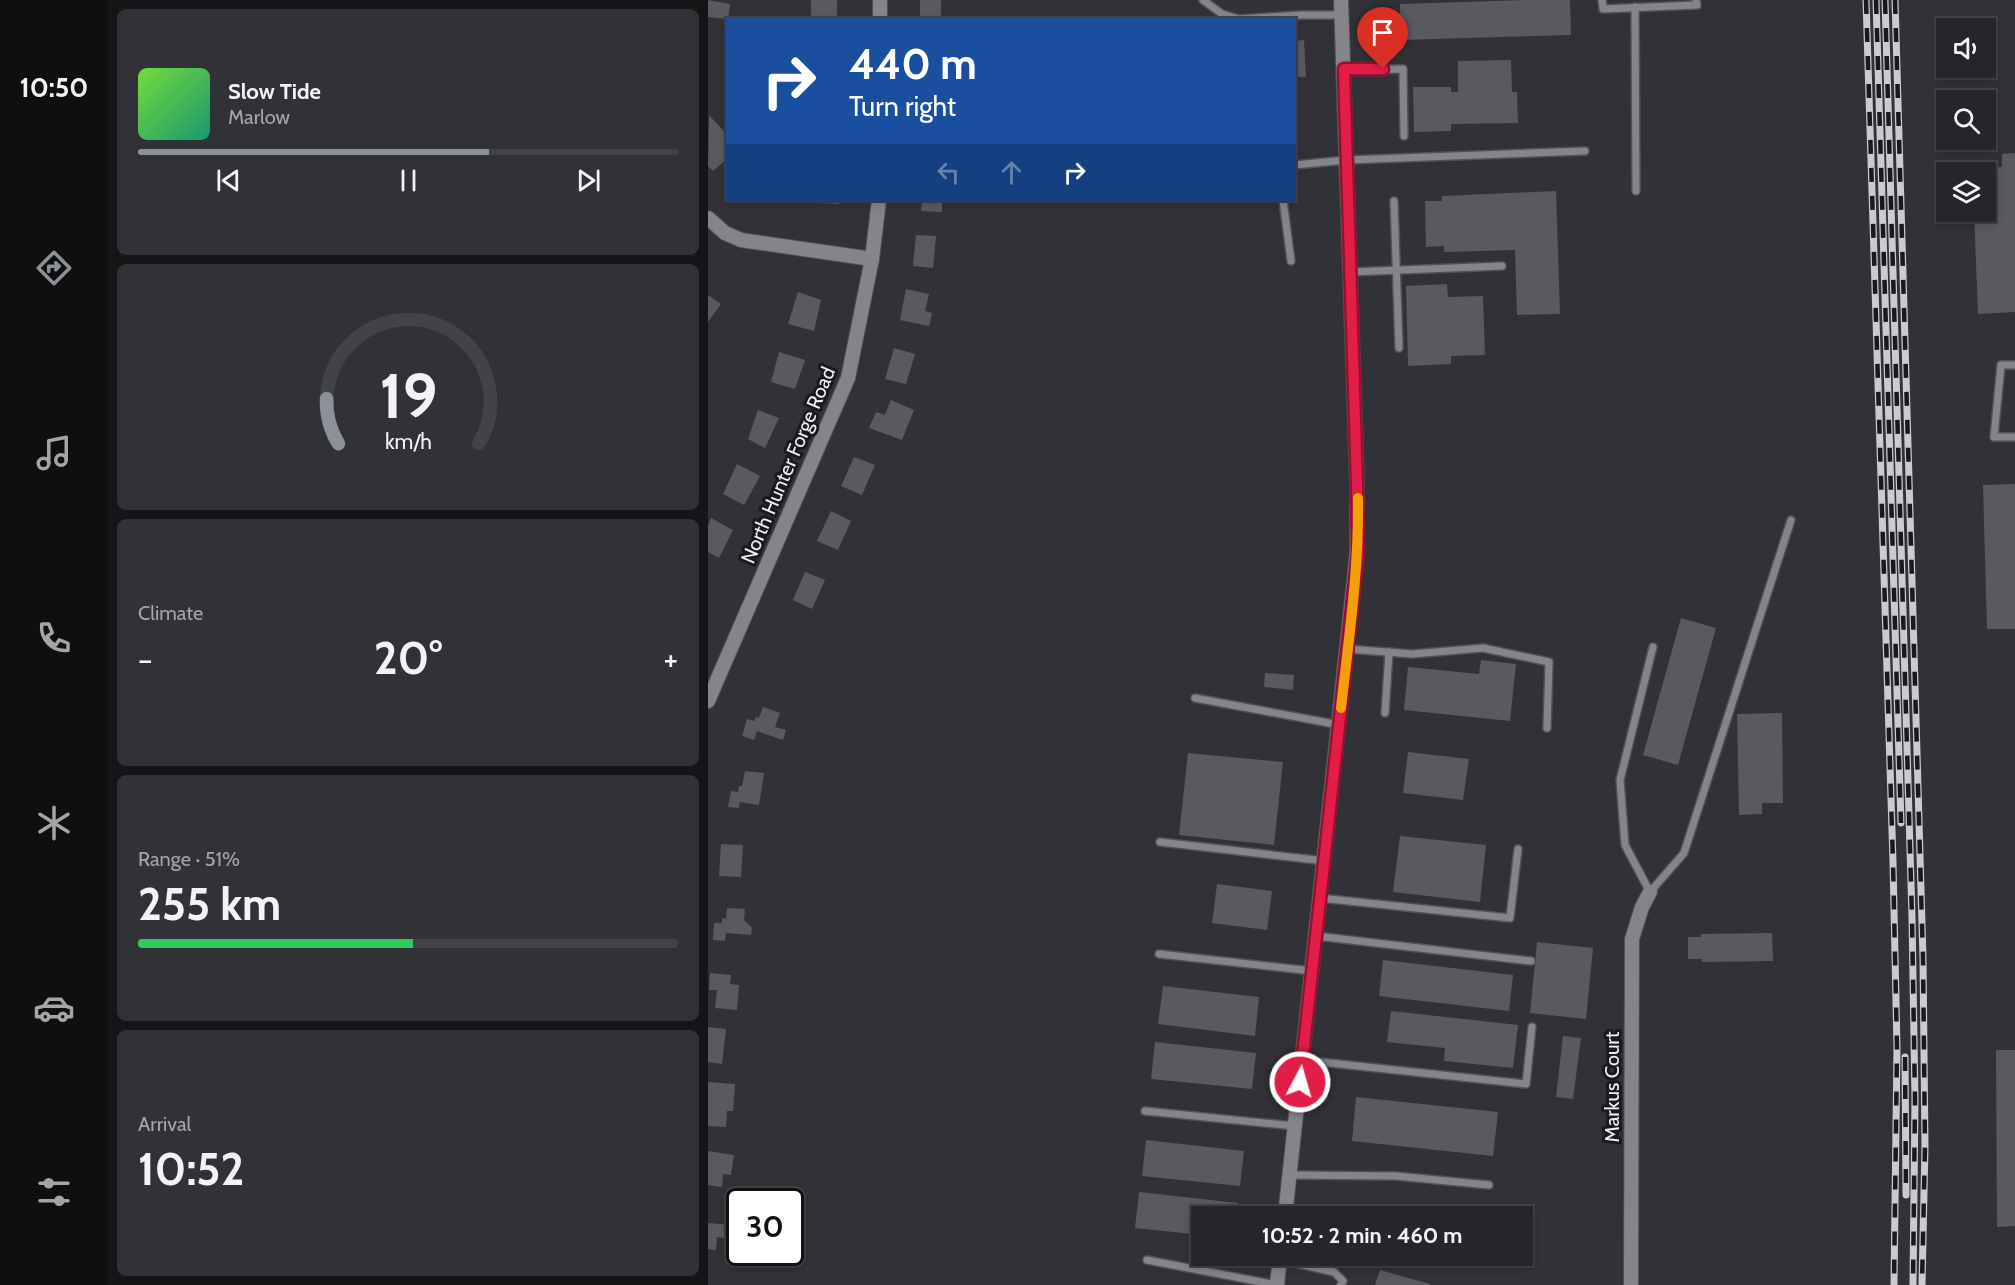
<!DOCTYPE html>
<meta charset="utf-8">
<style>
body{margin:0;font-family:Cabin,sans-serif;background:#313235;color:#f1f3f6;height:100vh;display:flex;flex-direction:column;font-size:22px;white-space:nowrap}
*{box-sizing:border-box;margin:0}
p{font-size:20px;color:#a3a5a8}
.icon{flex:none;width:33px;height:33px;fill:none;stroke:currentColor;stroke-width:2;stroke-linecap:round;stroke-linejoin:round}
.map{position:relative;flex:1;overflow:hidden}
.details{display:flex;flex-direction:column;gap:9px;padding:9px;background:#141517;width:600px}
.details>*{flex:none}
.banner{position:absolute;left:18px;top:18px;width:570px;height:183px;border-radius:0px;box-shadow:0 3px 9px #0003,0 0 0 2px #424346;background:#1a4fa0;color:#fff;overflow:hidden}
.tools{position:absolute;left:1228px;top:18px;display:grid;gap:12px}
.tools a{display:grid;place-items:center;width:60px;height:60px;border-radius:0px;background:#252629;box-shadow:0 3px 9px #0003,0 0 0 2px #424346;font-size:30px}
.speed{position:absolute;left:18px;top:1188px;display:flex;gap:12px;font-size:30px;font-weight:700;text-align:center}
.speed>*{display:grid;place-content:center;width:78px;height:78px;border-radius:50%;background:#252629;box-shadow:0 3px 9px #0003,0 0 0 2px #424346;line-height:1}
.speed .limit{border:3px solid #111;border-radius:9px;background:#fff;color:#111}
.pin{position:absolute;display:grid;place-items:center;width:51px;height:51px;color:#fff;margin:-62px -26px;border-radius:50% 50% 50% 0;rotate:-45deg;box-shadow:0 0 6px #0007}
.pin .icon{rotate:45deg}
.me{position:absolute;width:66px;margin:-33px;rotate:6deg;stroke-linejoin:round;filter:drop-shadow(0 0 4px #0008)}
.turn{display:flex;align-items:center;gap:21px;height:126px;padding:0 24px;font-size:27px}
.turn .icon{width:78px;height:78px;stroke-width:2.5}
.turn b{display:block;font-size:42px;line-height:51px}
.lanes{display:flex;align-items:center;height:57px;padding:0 24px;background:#0003;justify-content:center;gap:30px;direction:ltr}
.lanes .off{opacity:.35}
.big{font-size:45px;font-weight:700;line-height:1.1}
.details .widget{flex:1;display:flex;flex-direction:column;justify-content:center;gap:9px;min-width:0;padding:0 21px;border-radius:9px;background:#313235}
.details .dial{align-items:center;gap:0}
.dial svg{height:156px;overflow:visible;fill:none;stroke:#424346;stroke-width:7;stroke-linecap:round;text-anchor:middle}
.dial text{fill:#f1f3f6;stroke:none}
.song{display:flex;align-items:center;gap:18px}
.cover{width:72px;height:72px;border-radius:9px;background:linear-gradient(135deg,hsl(100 70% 55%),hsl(160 70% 35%))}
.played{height:6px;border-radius:3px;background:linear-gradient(90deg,#8c9099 65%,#424346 65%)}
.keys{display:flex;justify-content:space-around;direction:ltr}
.heat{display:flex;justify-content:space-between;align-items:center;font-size:33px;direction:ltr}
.charge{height:9px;border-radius:4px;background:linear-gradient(90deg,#34c759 51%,#424346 0)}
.trip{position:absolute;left:483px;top:1206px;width:342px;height:60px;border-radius:0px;background:#252629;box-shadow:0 3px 9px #0003,0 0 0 2px #424346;font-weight:700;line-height:60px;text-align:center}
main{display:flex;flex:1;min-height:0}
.tabs{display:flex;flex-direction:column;width:108px;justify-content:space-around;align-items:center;background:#0f0f10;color:#a3a5a8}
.tabs .icon{width:42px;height:42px}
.tabs .on{color:#8c9099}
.tabs b{font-size:27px;color:#f1f3f6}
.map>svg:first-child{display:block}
.building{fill:#595a60}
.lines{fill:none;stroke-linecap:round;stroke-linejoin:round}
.lane-casing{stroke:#505155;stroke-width:10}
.street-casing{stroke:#505155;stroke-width:16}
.lane{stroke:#83858b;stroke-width:7}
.street{stroke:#83858b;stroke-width:14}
.rail-casing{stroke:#cacbce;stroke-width:7}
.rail{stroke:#191a1c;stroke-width:4.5;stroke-dasharray:14;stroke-linecap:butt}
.route-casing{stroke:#92132f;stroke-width:15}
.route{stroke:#e11d48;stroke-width:10}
.slow{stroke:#f59e0b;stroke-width:10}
.labels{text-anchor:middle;stroke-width:6;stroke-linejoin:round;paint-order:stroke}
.street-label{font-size:20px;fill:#eeeff2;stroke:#191a1c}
</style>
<main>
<nav class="tabs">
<b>10:50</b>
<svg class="icon on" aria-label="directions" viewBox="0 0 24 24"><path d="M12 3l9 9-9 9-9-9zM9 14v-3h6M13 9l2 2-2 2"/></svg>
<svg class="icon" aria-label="music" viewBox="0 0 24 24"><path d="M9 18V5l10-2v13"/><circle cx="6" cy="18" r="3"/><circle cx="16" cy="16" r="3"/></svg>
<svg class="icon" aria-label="phone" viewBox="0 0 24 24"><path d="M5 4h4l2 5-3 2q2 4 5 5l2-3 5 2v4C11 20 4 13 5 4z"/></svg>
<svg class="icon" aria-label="climate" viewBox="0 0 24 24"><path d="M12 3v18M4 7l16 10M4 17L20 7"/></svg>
<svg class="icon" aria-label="car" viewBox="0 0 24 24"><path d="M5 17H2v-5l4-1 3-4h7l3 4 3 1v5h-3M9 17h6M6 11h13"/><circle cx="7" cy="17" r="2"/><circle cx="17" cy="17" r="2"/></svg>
<svg class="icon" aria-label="filters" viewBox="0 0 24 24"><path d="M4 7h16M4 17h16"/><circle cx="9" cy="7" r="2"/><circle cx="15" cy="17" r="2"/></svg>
</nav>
<section class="details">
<div class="widget">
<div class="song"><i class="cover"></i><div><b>Slow Tide</b><p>Marlow</p></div></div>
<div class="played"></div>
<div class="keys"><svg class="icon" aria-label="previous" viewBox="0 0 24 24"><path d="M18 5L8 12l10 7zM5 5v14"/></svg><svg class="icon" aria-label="pause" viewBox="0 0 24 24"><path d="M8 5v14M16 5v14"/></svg><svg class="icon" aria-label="next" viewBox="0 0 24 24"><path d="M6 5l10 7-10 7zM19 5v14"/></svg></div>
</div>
<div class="widget dial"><svg viewBox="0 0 100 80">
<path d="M14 69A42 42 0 1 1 86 69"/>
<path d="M14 69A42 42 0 0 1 8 46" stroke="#8c9099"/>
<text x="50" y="56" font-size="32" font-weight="700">19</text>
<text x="50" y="72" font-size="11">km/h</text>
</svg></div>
<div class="widget"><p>Climate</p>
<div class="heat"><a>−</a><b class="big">20°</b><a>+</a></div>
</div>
<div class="widget"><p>Range · 51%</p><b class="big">255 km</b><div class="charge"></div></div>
<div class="widget"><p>Arrival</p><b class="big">10:52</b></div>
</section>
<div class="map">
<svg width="1307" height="1285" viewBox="0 0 1307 1285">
<rect width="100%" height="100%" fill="#313237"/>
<!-- building -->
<g class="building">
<path d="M0,0l22,4 -2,15 -20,-2z"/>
<rect x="103" y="0" width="26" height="20"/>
<rect x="212" y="0" width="21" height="20"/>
<path d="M820,0h42l1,35 -171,5v-36z"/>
<path d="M596,40l2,37h-12v-36z"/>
<path d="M803,60l1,32h5l1,31 -67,1v7l-37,1 -1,-45h38v5h7v-31z"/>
<path d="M1,115l19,21v22l-15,13 -5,-5z"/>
<path d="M1307,153v159l-37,2 -4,-102h12v-40h-13v-4l29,-1v-13z"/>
<path d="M848,191l4,123 -43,1 -2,-65 -71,2v-6l-18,1 -1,-46h17v-5z"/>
<path d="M107,200h24v4l-24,-1z"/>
<path d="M214,200h20v12l-21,-1z"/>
<path d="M208,235l20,1 -3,32 -20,-2z"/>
<path d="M739,284l1,13 35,-1 2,59 -34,1v8l-43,2 -2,-80z"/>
<path d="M198,289l23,5 -4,17 7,2 -3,13 -29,-6z"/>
<path d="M90,292l23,8 -7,31 -26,-7z"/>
<path d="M0,295l13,9 -13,18z"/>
<path d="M186,348l21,6 -9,30 -21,-5z"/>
<path d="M71,352l26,8 -10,29 -24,-7z"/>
<path d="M183,400l23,10 -12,30 -33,-12 7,-16 9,3z"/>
<path d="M50,410l21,8 -14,30 -17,-9z"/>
<path d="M146,457l21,8 -13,30 -21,-9z"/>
<path d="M29,464l23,12 -16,29 -21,-11z"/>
<path d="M1307,484v145h-28l-4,-144z"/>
<path d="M123,511l20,10 -13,29 -21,-9z"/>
<path d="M3,518l22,12 -14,28 -11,-6v-26z"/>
<path d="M97,572l20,8 -13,29 -19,-9z"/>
<path d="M973,618l35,10 -38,137 -35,-10z"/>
<path d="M773,660l35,4 -6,57 -106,-11 4,-43 71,7z"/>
<path d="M557,673l29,2 -1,15 -29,-3z"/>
<path d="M55,707l17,6 -5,14 11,3 -3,10 -26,-9 -3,9 -12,-4 5,-17 7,2 2,-4 3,1z"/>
<path d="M1074,713l1,90h-21v11l-23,1 -2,-101z"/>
<path d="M700,752l61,7 -6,41 -60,-7z"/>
<path d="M480,753l95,9 -9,83 -95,-10z"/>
<path d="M37,771l19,2 -5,32 -19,-3 -1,6 -11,-1 3,-16 7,1 1,-6h3z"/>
<path d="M692,836l86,9 -6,57 -87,-10z"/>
<path d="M13,844l22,1 -2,32 -22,-1z"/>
<path d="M509,884l55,7 -5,39 -55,-7z"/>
<path d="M19,908l18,1 -1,11 8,8 -1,7 -25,-2 -1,8 -12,-1 1,-17h8v-5l4,1z"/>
<path d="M1064,933l1,28 -71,1v-3h-14v-22h13v-3z"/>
<path d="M829,942l56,6 -7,71 -56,-6z"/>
<path d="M675,960l130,15 -4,36 -130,-15z"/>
<path d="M2,973l21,2 -1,9 9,1 -2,25 -22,-2 2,-18h-8z"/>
<path d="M455,986l96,11 -4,39 -97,-12z"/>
<path d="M683,1011l127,14 -5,43 -69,-7 1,-13 -58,-6z"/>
<path d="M0,1027l18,2 -4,35 -14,-2z"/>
<path d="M855,1036l18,2 -8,61 -17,-2z"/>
<path d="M447,1042l101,11 -4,36 -101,-10z"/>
<path d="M1288,1050h19v176l-18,1z"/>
<path d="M0,1082l27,2 -2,27h-6l-1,16 -18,-1z"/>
<path d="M648,1097l142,15 -5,44 -141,-15z"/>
<path d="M438,1140l98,11 -4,35 -98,-10z"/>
<path d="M0,1151l26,4 -3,20 -8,-1 -1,13 -14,-2z"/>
<path d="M431,1192l99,11 -1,13h-35v19l-67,-7z"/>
<path d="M0,1223l24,2 -1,14 -14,-2 -1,13 -8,-1z"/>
<path d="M672,1270l50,14v1h-55z"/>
</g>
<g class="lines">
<!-- lane casing -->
<g class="lane-casing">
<g id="lane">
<path d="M495,0l19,14 17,5 62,-4h41"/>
<path d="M894,0l1,9 94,-4 -1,-5"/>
<path d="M927,7l1,184"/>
<path d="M636,70l59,-1 1,67"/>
<path d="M586,165l53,-5 238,-9"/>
<path d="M575,200l8,61"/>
<path d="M686,201l5,147"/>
<path d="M642,272l152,-6"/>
<path d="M1307,365h-14l-7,72h21"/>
<path d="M945,647l-33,133 5,65 25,47 34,-39 107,-333"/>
<path d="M640,649l64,5 71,-6 66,14 -2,66"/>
<path d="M487,698l145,27"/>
<path d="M677,713l4,-61"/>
<path d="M452,842l165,19"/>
<path d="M612,898l190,20 8,-69"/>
<path d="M608,936l215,25"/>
<path d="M451,954l153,17"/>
<path d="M594,1060l224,24 6,-57"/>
<path d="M437,1111l150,15"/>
<path d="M582,1175l106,1 93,9"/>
<path d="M439,1260l130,25"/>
<path d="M572,1260l54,12 9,9 -2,4"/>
</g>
</g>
<!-- street casing -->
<g class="street-casing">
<g id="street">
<path d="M172,20v-20"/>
<path d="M0,218l17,15 16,7 131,19"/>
<path d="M0,701l140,-323 24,-119 7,-59"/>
<path d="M577,1216l72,-663v-69l-16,-484"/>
<path d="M569,1285l3,-29"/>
<path d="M923,1285l1,-346 10,-32 8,-15"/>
</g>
</g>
<!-- lane -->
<use href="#lane" class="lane"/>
<!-- street -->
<use href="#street" class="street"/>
<!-- rail casing -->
<g class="rail-casing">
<g id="rail">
<path d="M1158,0l27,862 4,186 -3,237"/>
<path d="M1168,0l25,823"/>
<path d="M1177,0l27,917 3,182 -2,186"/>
<path d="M1187,0l28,958 2,188 -3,139"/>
<path d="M1197,1057l1,138"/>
</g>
</g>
<!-- rail -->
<use href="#rail" class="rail"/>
</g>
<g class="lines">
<!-- route casing -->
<g class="route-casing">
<path id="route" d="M592,1082l58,-529 -1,-69 -13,-415h39"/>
</g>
<!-- route -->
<use href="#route" class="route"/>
<!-- slow -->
<path class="slow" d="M633,708c8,-70 18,-139 17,-210"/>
</g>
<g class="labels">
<!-- street labels -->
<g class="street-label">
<text transform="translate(80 465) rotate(-67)" y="7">North Hunter Forge Road</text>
<text transform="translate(904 1087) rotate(-90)" y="7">Markus Court</text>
</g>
</g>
</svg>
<div class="tools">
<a><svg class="icon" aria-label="sound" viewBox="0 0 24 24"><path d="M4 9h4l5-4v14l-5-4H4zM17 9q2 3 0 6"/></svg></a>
<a><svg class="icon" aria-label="search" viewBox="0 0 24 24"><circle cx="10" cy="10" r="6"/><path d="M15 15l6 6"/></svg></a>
<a><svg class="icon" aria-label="layers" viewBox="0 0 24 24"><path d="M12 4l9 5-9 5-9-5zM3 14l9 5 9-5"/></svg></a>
</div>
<div class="speed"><div class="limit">30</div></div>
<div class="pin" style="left:675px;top:69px;background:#d93025"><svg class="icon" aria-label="arrive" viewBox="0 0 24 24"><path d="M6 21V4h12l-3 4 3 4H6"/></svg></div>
<svg class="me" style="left:592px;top:1082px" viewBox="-20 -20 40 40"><circle r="17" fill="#e11d48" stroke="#fff" stroke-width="3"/><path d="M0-11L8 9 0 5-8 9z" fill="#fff"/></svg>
<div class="trip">10:52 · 2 min · 460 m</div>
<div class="banner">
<div class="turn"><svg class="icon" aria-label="right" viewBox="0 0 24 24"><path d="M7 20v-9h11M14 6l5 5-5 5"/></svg><div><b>440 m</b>Turn right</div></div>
<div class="lanes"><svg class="icon off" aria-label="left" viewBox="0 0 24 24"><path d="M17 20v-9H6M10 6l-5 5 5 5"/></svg><svg class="icon off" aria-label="ahead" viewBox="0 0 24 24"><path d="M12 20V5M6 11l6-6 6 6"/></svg><svg class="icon" aria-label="right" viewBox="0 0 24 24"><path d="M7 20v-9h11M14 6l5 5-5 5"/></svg></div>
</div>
</div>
</main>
